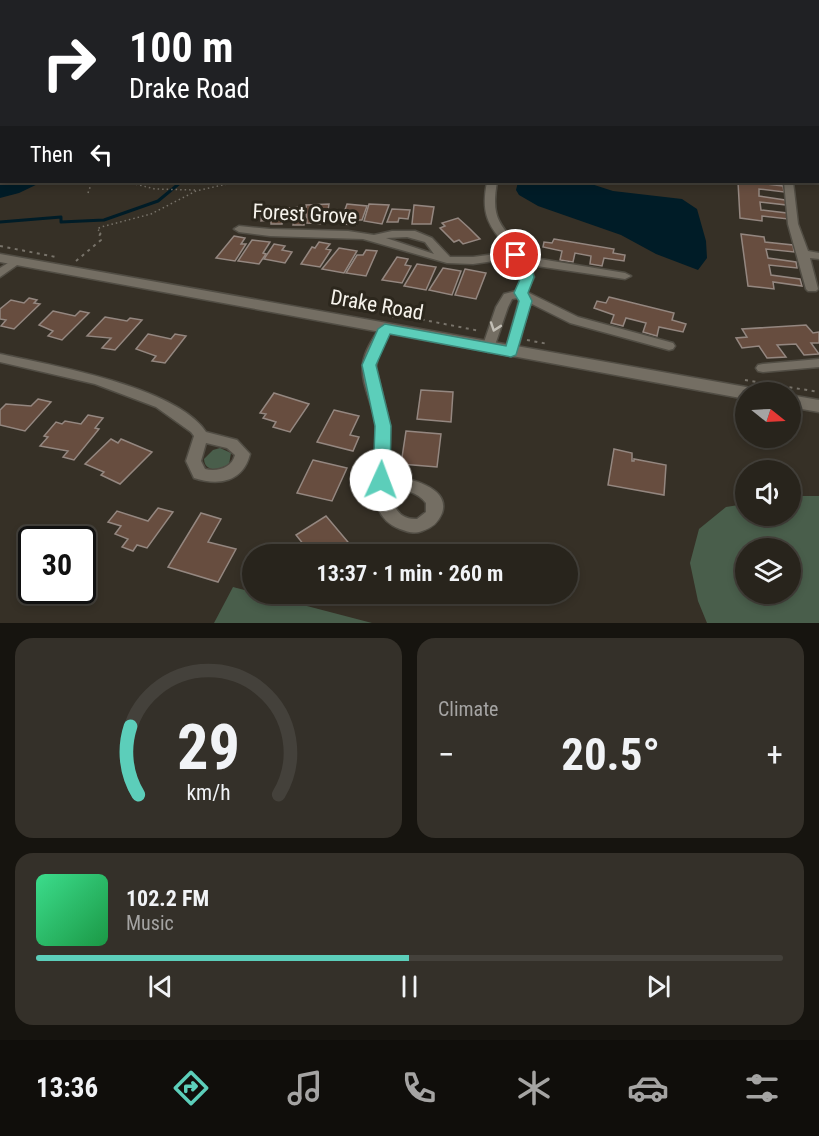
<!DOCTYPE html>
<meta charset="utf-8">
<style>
body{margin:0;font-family:"Roboto Condensed",sans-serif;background:#343029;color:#f1f3f6;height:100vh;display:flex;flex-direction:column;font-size:22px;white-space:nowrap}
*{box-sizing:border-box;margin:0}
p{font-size:20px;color:#a5a4a3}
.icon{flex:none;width:33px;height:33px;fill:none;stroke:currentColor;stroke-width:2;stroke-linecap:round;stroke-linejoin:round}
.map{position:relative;height:623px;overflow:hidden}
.sheet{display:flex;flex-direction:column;gap:15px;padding:15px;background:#16140f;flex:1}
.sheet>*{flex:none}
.hud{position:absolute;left:0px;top:0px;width:819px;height:183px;box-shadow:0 3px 9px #0003,0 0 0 2px #44413b;background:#202124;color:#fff;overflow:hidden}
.needle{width:39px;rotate:108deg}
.controls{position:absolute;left:735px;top:382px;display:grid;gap:12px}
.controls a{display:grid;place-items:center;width:66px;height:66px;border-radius:50%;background:#28241c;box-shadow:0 3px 9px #0003,0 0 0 2px #44413b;font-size:30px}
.speed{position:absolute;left:18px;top:526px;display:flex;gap:12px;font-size:30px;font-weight:700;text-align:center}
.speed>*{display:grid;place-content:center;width:78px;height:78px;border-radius:50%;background:#28241c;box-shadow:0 3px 9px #0003,0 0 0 2px #44413b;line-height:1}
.speed .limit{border:3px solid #111;border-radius:9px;background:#fff;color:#111}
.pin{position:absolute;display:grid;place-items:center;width:51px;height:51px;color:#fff;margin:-26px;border:3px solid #fff;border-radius:50%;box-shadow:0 2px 6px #0007}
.me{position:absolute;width:66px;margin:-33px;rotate:2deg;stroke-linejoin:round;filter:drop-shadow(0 0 4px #0008)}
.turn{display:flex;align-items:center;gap:21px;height:126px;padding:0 30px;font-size:27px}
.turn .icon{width:78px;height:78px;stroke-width:2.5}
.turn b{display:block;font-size:42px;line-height:51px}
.then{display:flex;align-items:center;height:57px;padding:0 30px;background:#0003;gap:12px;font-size:22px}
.big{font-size:45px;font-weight:700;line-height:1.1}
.sheet .widget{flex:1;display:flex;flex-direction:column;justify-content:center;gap:9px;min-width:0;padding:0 21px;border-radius:18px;background:#343029}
.sheet .dial{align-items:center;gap:0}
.dial svg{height:156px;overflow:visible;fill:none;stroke:#44413b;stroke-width:7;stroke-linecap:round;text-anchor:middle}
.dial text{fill:#f1f3f6;stroke:none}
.song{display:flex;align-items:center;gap:18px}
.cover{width:72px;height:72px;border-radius:9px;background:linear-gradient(135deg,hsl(150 70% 55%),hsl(140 70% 35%))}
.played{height:6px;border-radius:3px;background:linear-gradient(90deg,#5cceba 50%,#44413b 50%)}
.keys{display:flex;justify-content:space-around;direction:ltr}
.heat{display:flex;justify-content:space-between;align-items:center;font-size:33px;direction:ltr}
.sheet .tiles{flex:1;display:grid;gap:15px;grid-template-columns:1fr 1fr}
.widget:last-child{grid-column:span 2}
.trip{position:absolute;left:242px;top:544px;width:336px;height:60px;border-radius:30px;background:#28241c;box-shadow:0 3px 9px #0003,0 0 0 2px #44413b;font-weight:700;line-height:60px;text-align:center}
.dock{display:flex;height:96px;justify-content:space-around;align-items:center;background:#100e0b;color:#a5a4a3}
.dock .icon{width:42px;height:42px}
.dock .on{color:#5cceba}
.dock b{font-size:27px;color:#f1f3f6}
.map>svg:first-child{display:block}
.green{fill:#495e4b;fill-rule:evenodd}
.water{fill:#001c27}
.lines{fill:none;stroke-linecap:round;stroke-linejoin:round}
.stream{stroke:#001c27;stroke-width:3}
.building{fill:#674d3f;stroke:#948780;stroke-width:1.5}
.service-casing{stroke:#514d44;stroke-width:5}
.minor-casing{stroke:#514d44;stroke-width:3}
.tertiary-casing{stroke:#514d44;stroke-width:3}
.path-far1{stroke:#78736a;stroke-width:1.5;stroke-dasharray:1.5 3;stroke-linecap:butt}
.path{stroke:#78736a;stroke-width:2;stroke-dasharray:3 4.5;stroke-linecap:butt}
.service{stroke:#746e63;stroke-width:4}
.minor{fill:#746e63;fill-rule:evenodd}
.tertiary{fill:#746e63;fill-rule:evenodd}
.oneway{stroke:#c2beb5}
.route{fill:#5cceba;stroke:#3c8679;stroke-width:1.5}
.labels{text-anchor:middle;stroke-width:6;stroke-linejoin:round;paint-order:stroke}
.street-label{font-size:21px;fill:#f6f3ec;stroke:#2c271d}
</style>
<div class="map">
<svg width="819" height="623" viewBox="0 0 819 623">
<rect width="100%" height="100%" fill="#363026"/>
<!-- green -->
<g class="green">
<path d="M220,448l11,5 -2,11c-9,6 -24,9 -25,-5l9,-9z"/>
<path d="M802,496h17v127h-112l-9,-22 -8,-38 9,-34 27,-22 19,-3 1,12h44l1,-19zM746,549h44v45h-44z"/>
<path d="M233,587l19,5v2h9l111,29h-158z"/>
</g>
<!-- water -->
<g class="water">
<path d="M0,169l2,13h40l-23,11 -19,5z"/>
<path d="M518,182h67l28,9 69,8 15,10 9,32 1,17 -9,12 -42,-16 -35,-19 -83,-29 -19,-11 -3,-5z"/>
</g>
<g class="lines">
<!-- stream -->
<path class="stream" d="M0,222l61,-5v5l43,-2 54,-19 23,-19"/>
</g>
<!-- building -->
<g class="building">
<path d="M738,182h20v1l25,3 1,6 -25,-3v7l26,4 2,5 -27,-3 1,8 26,3 1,6 -26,-3v5l-22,-3z"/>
<path d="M329,204l-3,20 -19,-1 -1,-18z"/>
<path d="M347,204l20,2 -5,14h-4l-2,5 -12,-1 2,-5 -4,-1z"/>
<path d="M369,204l20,1 -7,19 -18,-3z"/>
<path d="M414,205l20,2 -3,17h-19z"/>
<path d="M305,207l-1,18h-11l1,-7 -9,1 1,-11z"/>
<path d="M392,209l18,1 -2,9 -9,-1 -1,4h-11z"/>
<path d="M276,210l6,2v12h-11v-4l-10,1 1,-10z"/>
<path d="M458,218l11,10 11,11 -17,5 -4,-4 -5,2 -14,-14 5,-2 -3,-3z"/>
<path d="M741,234l23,3 1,5 28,3 1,7 -28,-3 2,9 28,4 1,6 -28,-3 2,10 29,4 2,7 -29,-4 1,7 -26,-3z"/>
<path d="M234,236l11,2 -4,6h5l-11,17 -19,-3z"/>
<path d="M554,239l60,10 -1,4 12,2 -1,6 -20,-3 -2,8 -12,-2 1,-8 -16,-3 -2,9 -13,-2 2,-9 -19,-4 1,-5 8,1z"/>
<path d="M252,240l18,2 -7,11 3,1 -7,10 -21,-3z"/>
<path d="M319,242l11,2 -4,5 5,1 -11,17 -19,-3 11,-17 3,1z"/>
<path d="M274,244l11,2 -3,4 10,2 -7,11 -21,-4z"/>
<path d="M339,248l18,3 -13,22 -22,-4z"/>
<path d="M366,250l11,1 -11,25 -20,-3 11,-18h6z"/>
<path d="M397,257l11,2 -3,6 6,1 -9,17 -20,-3z"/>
<path d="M417,264l19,3 -10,23 -22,-4z"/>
<path d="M443,268l18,3 -9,24 -23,-5z"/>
<path d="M465,269l21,4 -10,26 -21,-4z"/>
<path d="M609,297l65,16 -2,7 14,4 -3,8 -24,-5 -2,9 -14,-4 3,-9 -20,-5 -3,8 -12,-3 3,-8 -20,-7 3,-7 9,2z"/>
<path d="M29,298l8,2 -3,3 6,1 -26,25 -13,-3 5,-6 -6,-1v-10l11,-9 13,3z"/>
<path d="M53,311l22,5 5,-5 9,2 -27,27 -14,-4 5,-5 -14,-6z"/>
<path d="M105,317l22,4 3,-3 12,2 -27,30 -13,-2 9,-10 -24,-2z"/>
<path d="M806,325l7,8 6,-1v11h-8l8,11 -15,1 -8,-11 -19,1 9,12 -19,1 -8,-12 -17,2 -6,-10 11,-1 -5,-8z"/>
<path d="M148,334l23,5 4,-5 11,2 -21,27 -13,-2 4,-5 -20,-7z"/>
<path d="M421,390l32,2 -2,30 -34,-3z"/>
<path d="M274,393l35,11 -19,28 -17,-5 3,-5 -13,-4 3,-4 -6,-1z"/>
<path d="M38,399l13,3 -26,29 -25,-6v-15l6,-6 25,2z"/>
<path d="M334,410l25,6 -9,19 9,2 -6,14 -36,-9z"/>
<path d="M88,415l15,3 -8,10 4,1 -25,31 -11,-3 5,-6 -28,-5 8,-9 -4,-1 12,-14 6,2 3,-3 16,3z"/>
<path d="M406,431l35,3 -4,33 -36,-3z"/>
<path d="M111,439l7,4 3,-4 31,13 -32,32 -19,-9 3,-3 -19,-8z"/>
<path d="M614,449l18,4v8h2v-2l32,6 -2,30 -56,-10z"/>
<path d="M313,460l34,8 -15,33 -35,-8z"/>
<path d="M158,508l15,4 -26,36 -10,-3 -4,6 -11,-4 6,-8 -13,-5 6,-8 -13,-4 9,-11 31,10z"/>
<path d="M201,513l20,6 -13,23 28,7 -18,33 -50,-15z"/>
<path d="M326,516l27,32 -12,7h-29l-16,-20z"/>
<path d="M369,545l41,10h-45z"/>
</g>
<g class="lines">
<!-- service casing -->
<g class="service-casing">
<path id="service" d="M26,2l3,-2"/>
</g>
<!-- minor casing -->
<g class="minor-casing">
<g id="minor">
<path d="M682,0h10l-13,2z"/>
<path d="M750,0h7l2,2h-8z"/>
<rect x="818" y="6" width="1" height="4"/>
<rect x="818" y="42" width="1" height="6"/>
<rect x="818" y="54" width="1" height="4"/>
<path d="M819,136v7l-1,1v-7z"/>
<rect x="818" y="152" width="1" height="6"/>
<path d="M818,174h1v8h-2z"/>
<path d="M487,182h10c-8,44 9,44 29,76h8l91,15 6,3 -6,3 -95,-14 4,12 -7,15 51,25 95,26 2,3 -2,3 -4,1 -99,-27 -40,-20 -13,49 -6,4 -5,-1 -1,-3 14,-51 -1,-3 -6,1 -4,8 -14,41 -6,4 -6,-4 14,-41 8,-13 12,-3 6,-14 -7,-19 -42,6 -26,-1 -84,-24 -93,-3 -31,-4 -5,-3 5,-3 31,3 78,2 26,4 18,-4h23l17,7 18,19h23l38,-5c-21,-25 -31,-35 -24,-70zM407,237l18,5 9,12 -48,-16z"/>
<path d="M784,182h9l5,42 10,27 11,2v6l-9,-1 8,31 -2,2h-8l-2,-2 -18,-65z"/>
<path d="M16,258l6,3 -2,2 -20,14v-9z"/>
<path d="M385,325l6,4 -12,23 -3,15 14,58 -1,50c17,3 62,11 53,38 -4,10 -10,15 -20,18 -8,3 -14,1 -22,-2 -41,-15 -21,-71 -24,-103 -2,-21 -16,-42 -13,-63 2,-13 11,-26 18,-37zM390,487c13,3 27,4 36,16v9l-9,7c-20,1 -25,-15 -27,-32z"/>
<path d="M0,354c51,11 177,33 206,78l31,8 13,14c-7,28 -31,32 -56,24l-8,-17 8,-25 -3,-4 -35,-25 -61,-23 -95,-22zM206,443l21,5 8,7c-3,13 -18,17 -30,14l-4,-8z"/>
<path d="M819,359v8l-56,5 -5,-1 -2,-3 2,-3 5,-1z"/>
</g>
</g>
<!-- tertiary casing -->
<g class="tertiary-casing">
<g id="tertiary">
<path d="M0,254l746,133 6,2 2,4h-8v6l-746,-137z"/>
<path d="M790,395l29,5v12l-29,-5z"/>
</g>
</g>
<!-- path-far1 -->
<g class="path-far1">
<path d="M39,0l-2,1h6"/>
<path d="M0,52l2,-2"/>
<path d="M127,182l28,7 40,1"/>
<path d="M88,193l4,-11"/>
<path d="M100,234l1,-2 -4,-3 4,-2 50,-13 45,-23 40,-9"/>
</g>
<!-- path -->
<g class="path">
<path d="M0,246l56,11"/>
<path d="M76,261l25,-21 -2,-4 2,-3"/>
<path d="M392,317l12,-1 76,15"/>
<path d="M527,340l21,4"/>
<path d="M745,380l74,12"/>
</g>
<!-- service -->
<use href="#service" class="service"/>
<!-- minor -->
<use href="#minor" class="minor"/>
<!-- tertiary -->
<use href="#tertiary" class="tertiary"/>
</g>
<!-- one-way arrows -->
<defs><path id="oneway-chevron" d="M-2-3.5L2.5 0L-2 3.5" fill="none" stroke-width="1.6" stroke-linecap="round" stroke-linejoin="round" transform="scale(1.5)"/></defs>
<use class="oneway" href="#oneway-chevron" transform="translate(495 327) rotate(109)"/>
<!-- route -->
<path class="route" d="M516,251c12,3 15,16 18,26l-6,16 4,8 -16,54 -5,2 -121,-23 -14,31 15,61 -1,54 -3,5 -6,2 -6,-2 -2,-5 2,-54 -13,-61 16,-36 7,-5 121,22 13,-45 -5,-8 7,-16 -4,-14 -7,-8z"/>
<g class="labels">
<!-- street labels -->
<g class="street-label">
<text transform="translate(305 214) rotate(3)" y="7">Forest Grove</text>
<text transform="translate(377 305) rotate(10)" y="7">Drake Road</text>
</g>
</g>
</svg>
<div class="controls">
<a><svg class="needle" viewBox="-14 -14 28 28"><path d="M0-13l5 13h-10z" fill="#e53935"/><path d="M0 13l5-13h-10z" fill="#a5a4a3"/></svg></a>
<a><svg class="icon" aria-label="sound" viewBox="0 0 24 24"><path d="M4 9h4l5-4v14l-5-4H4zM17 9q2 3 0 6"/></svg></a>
<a><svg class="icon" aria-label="layers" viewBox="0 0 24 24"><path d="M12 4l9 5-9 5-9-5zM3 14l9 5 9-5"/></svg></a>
</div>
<div class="speed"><div class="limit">30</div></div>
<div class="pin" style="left:516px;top:255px;background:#d93025"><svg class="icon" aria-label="arrive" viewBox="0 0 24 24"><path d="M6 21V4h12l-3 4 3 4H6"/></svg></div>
<svg class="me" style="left:381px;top:480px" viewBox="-20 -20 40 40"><circle r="19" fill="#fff"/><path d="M0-13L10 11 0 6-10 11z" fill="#5cceba"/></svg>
<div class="trip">13:37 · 1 min · 260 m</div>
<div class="hud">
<div class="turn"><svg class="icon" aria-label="right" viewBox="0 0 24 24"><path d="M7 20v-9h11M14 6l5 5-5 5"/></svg><div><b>100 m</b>Drake Road</div></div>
<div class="then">Then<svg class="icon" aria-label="left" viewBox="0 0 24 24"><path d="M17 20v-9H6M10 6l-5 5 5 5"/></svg></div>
</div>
</div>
<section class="sheet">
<div class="tiles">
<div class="widget dial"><svg viewBox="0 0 100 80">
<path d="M14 69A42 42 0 1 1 86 69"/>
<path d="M14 69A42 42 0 0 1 10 34" stroke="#5cceba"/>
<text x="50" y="56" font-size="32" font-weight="700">29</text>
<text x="50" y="72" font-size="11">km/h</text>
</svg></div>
<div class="widget"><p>Climate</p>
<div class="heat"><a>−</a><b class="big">20.5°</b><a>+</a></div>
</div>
<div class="widget">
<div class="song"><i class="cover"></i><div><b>102.2 FM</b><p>Music</p></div></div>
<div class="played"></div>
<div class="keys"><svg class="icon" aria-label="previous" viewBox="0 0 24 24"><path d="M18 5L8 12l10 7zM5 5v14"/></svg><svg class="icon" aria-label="pause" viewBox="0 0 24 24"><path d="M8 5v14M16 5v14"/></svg><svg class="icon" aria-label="next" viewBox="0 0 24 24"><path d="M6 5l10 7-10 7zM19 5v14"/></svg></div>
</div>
</div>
</section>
<nav class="dock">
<b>13:36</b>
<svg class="icon on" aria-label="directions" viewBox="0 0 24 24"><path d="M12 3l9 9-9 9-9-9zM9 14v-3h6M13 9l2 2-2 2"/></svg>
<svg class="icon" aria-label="music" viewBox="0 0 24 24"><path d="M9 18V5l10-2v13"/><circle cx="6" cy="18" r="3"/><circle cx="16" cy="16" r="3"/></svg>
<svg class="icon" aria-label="phone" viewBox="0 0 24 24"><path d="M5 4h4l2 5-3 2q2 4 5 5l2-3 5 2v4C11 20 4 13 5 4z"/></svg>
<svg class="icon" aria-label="climate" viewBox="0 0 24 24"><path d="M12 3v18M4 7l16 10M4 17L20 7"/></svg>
<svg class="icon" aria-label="car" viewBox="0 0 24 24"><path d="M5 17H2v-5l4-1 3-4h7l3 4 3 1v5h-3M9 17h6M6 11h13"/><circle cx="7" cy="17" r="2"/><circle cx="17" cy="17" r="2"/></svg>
<svg class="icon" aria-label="filters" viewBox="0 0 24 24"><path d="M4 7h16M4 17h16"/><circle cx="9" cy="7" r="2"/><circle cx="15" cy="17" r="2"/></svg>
</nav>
